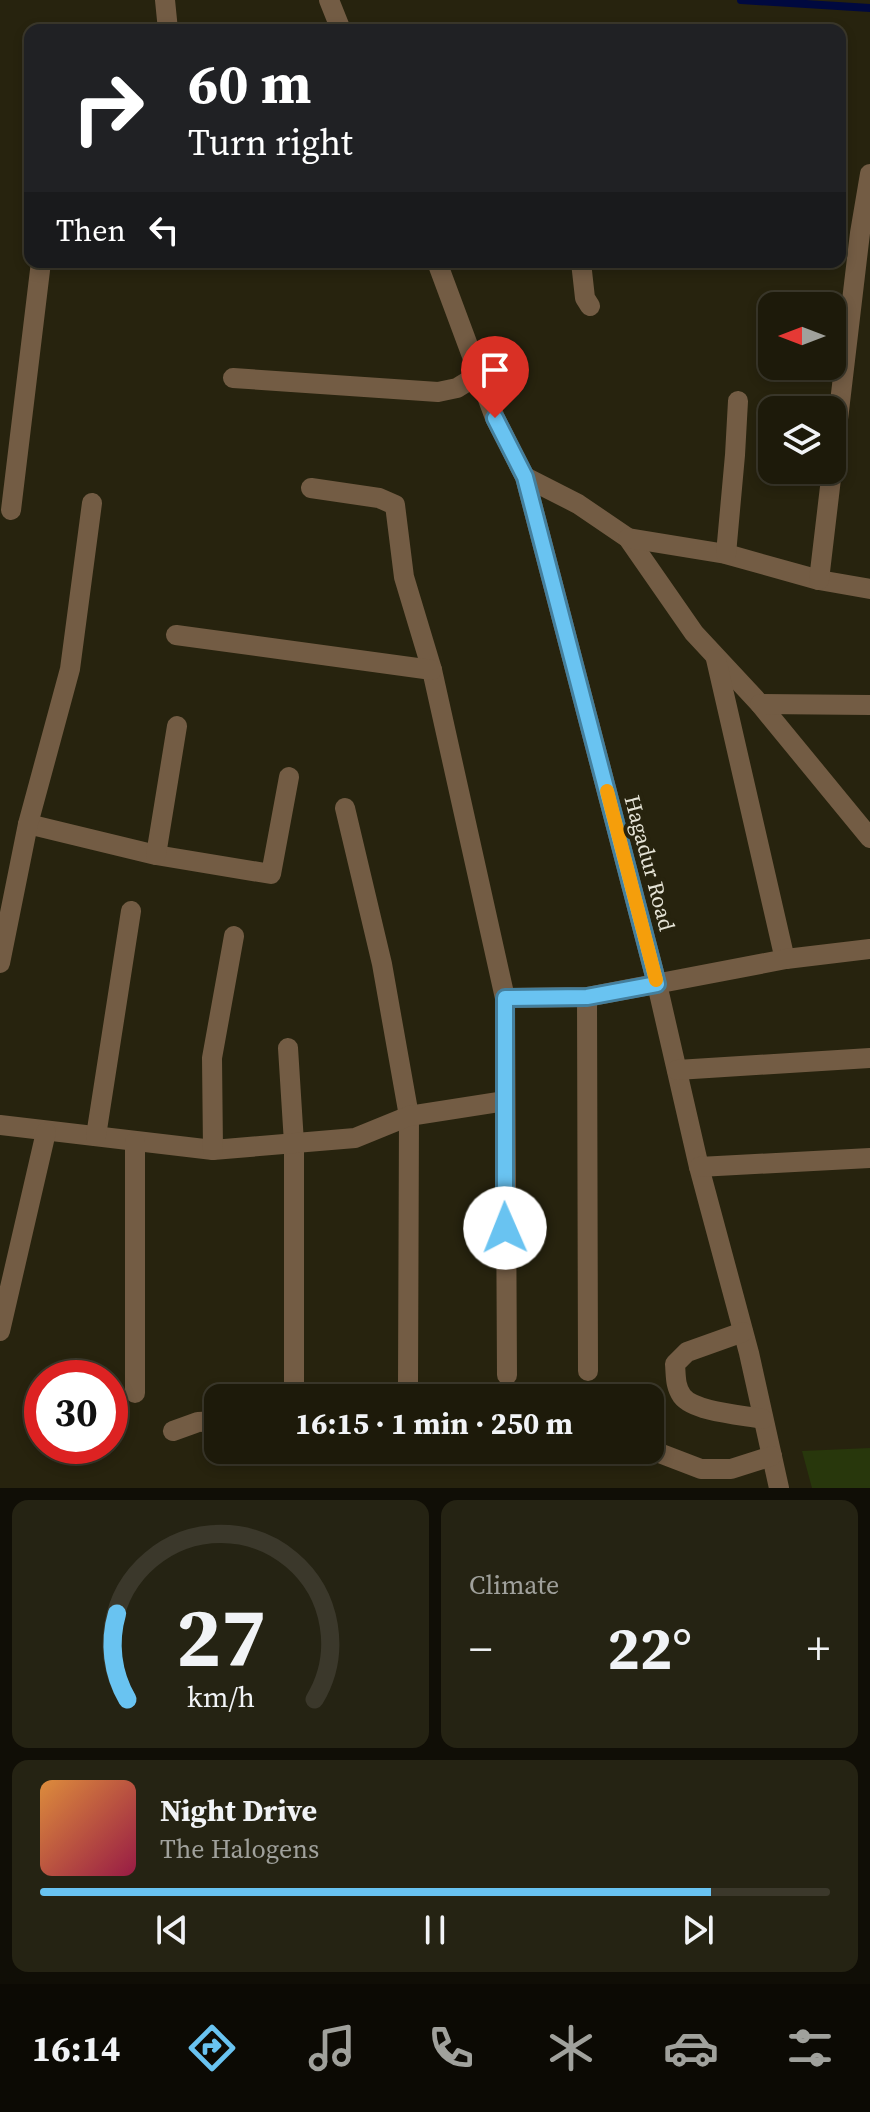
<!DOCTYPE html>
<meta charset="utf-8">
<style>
body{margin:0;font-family:"Source Serif 4",serif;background:#252313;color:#f1f3f6;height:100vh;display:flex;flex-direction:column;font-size:30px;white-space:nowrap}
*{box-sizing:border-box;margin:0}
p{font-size:26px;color:#a0a19c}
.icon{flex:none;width:44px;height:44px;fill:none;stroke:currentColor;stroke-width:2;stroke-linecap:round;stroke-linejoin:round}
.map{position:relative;height:1488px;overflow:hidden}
.drawer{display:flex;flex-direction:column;gap:12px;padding:12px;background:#100e06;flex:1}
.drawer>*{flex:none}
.banner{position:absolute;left:24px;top:24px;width:822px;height:244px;border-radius:16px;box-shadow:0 4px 12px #0003,0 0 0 2px #3b382b;background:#202124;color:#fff;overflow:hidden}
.needle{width:52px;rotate:270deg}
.tools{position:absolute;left:758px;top:292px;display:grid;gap:16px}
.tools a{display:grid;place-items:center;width:88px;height:88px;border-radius:16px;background:#1d1a0a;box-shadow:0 4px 12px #0003,0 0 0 2px #3b382b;font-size:40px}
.speed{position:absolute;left:24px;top:1360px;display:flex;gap:16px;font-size:40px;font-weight:700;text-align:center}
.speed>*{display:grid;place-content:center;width:104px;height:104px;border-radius:50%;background:#1d1a0a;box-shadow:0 4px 12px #0003,0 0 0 2px #3b382b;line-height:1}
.speed .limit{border:12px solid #d22;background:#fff;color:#111}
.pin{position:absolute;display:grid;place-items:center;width:68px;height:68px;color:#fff;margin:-82px -34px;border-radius:50% 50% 50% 0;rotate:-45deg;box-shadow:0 0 8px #0007}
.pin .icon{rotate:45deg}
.me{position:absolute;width:88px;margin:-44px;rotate:359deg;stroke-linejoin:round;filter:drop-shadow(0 0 6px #0008)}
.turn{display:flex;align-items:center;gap:28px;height:168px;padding:0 32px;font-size:36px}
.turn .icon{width:104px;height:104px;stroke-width:2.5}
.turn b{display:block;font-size:56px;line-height:68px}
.then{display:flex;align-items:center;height:76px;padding:0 32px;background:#0003;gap:16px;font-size:30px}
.big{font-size:60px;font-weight:700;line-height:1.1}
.drawer .card{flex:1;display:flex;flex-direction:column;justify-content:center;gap:12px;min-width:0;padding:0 28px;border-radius:16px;background:#252313}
.drawer .dial{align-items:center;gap:0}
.dial svg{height:208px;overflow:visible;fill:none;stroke:#3b382b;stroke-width:7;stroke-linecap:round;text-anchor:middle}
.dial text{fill:#f1f3f6;stroke:none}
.song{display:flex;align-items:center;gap:24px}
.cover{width:96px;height:96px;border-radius:12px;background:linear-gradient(135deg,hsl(30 70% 55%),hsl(340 70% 35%))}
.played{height:8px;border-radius:4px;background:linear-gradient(90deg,#69c3f1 85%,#3b382b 85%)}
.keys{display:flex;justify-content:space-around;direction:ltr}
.heat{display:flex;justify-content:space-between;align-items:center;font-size:44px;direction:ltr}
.drawer .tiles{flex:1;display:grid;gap:12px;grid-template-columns:1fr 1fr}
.card:last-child{grid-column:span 2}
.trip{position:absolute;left:204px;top:1384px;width:460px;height:80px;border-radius:16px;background:#1d1a0a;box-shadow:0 4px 12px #0003,0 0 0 2px #3b382b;font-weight:700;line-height:80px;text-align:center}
.dock{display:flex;height:128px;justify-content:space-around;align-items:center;background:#0c0a04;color:#a0a19c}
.dock .icon{width:56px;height:56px}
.dock .current{color:#69c3f1}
.dock b{font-size:36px;color:#f1f3f6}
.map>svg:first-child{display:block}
.green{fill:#28370c}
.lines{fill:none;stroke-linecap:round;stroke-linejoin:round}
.stream{stroke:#00093f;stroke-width:8}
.minor{stroke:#735c44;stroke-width:20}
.route-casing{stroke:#447f9d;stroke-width:20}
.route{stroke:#69c3f1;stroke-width:14}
.slow{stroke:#f59e0b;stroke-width:14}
.labels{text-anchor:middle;stroke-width:8;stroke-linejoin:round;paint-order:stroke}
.street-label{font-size:22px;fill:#e5e3d6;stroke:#27230e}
</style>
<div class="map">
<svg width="870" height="1488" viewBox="0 0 870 1488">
<rect width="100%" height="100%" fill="#27230e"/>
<!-- green -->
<path class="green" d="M870,1448v40h-58l-10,-37z"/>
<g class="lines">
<!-- stream -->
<path class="stream" d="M741,0l129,8"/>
<!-- minor -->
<g class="minor">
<path d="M165,0l3,30"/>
<path d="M329,0l12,30"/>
<path d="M437,262l58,156 30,59 132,507 42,183 50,186 30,135"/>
<path d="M581,262l4,36 5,8"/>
<path d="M233,378l205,14 19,-4 21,-13"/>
<path d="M525,477l53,27 50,34 66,95 66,71 110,134"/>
<path d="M311,488l68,10 16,7 9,72 28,93 73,328 2,377"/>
<path d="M11,510l30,-248"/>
<path d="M628,538l98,16 93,26 51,9"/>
<path d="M726,554l9,-99 3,-54"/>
<path d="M819,580l41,-347 10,-59"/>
<path d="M176,635l256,35"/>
<path d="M716,659l67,292 3,8"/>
<path d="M760,704l110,1"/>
<path d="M345,808l37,156 27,152 -1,270"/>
<path d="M28,824l128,31 115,19 18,-97"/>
<path d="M156,855l21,-129"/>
<path d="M0,963l28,-139 42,-155 22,-166"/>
<path d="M587,997l1,374"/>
<path d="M505,998l82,-1 199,-38 84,-10"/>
<path d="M288,1048l6,95v255"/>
<path d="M677,1070l193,-12"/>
<path d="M0,1125l213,25 142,-12 54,-22 96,-15"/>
<path d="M96,1136l35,-225"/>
<path d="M135,1142v251"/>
<path d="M213,1150l-1,-92 22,-122"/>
<path d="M699,1167l171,-9"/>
<path d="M0,1331l46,-199"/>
<path d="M743,1332l-56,20 -12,12c1,12 0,22 7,32 12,16 61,19 81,23"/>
<path d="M173,1431l25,-9 20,-1"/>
<path d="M551,1453l103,-2 47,18h30l41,-13"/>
</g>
</g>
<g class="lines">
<!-- route casing -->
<g class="route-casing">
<path id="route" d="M495,418l30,59 132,507 -70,13 -82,1v230"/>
</g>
<!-- route -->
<use href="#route" class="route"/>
<!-- slow -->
<path class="slow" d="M607,791l49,189"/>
</g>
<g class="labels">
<!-- street labels -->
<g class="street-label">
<text transform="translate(650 863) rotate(75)" y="8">Hagadur Road</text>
</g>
</g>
</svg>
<div class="tools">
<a><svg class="needle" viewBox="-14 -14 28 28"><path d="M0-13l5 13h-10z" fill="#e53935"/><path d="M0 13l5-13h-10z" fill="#a0a19c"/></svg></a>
<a><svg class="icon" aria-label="layers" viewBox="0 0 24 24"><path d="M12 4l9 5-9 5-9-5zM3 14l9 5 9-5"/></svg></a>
</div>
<div class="speed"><div class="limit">30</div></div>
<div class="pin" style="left:495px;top:418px;background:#d93025"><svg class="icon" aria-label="arrive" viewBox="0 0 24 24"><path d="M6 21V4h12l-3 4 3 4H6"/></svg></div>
<svg class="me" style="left:505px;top:1228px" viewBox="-20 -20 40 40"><circle r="19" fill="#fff"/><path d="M0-13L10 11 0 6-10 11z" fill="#69c3f1"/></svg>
<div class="trip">16:15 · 1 min · 250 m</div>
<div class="banner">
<div class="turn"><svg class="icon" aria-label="right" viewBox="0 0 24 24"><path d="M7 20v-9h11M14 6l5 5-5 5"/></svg><div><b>60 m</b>Turn right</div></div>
<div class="then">Then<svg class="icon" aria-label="left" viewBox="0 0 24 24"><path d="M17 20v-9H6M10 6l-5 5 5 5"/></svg></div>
</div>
</div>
<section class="drawer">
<div class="tiles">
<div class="card dial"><svg viewBox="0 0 100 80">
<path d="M14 69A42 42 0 1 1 86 69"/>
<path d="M14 69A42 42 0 0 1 10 36" stroke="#69c3f1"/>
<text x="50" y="56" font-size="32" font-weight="700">27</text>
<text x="50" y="72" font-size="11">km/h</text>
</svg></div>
<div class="card"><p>Climate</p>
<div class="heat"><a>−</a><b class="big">22°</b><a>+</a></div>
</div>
<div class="card">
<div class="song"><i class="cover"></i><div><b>Night Drive</b><p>The Halogens</p></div></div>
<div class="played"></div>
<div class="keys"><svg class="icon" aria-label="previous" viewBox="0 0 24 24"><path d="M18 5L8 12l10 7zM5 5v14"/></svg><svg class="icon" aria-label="pause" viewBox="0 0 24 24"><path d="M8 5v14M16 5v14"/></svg><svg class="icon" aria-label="next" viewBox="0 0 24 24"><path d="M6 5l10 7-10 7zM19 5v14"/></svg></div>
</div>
</div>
</section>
<nav class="dock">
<b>16:14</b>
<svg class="icon current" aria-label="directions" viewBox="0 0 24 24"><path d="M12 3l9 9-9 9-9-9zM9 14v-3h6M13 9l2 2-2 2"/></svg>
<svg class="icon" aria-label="music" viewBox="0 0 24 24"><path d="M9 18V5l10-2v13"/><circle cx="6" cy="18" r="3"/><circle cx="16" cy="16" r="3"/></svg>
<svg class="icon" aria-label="phone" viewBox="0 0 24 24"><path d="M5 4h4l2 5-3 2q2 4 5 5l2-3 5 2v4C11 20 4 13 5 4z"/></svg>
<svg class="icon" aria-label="climate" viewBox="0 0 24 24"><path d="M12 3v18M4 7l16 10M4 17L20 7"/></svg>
<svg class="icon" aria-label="car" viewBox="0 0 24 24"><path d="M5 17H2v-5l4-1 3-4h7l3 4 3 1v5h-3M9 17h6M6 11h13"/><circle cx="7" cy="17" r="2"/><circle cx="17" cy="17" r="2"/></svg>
<svg class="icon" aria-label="filters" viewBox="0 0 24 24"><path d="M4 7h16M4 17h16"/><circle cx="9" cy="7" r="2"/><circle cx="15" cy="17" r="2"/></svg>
</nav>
